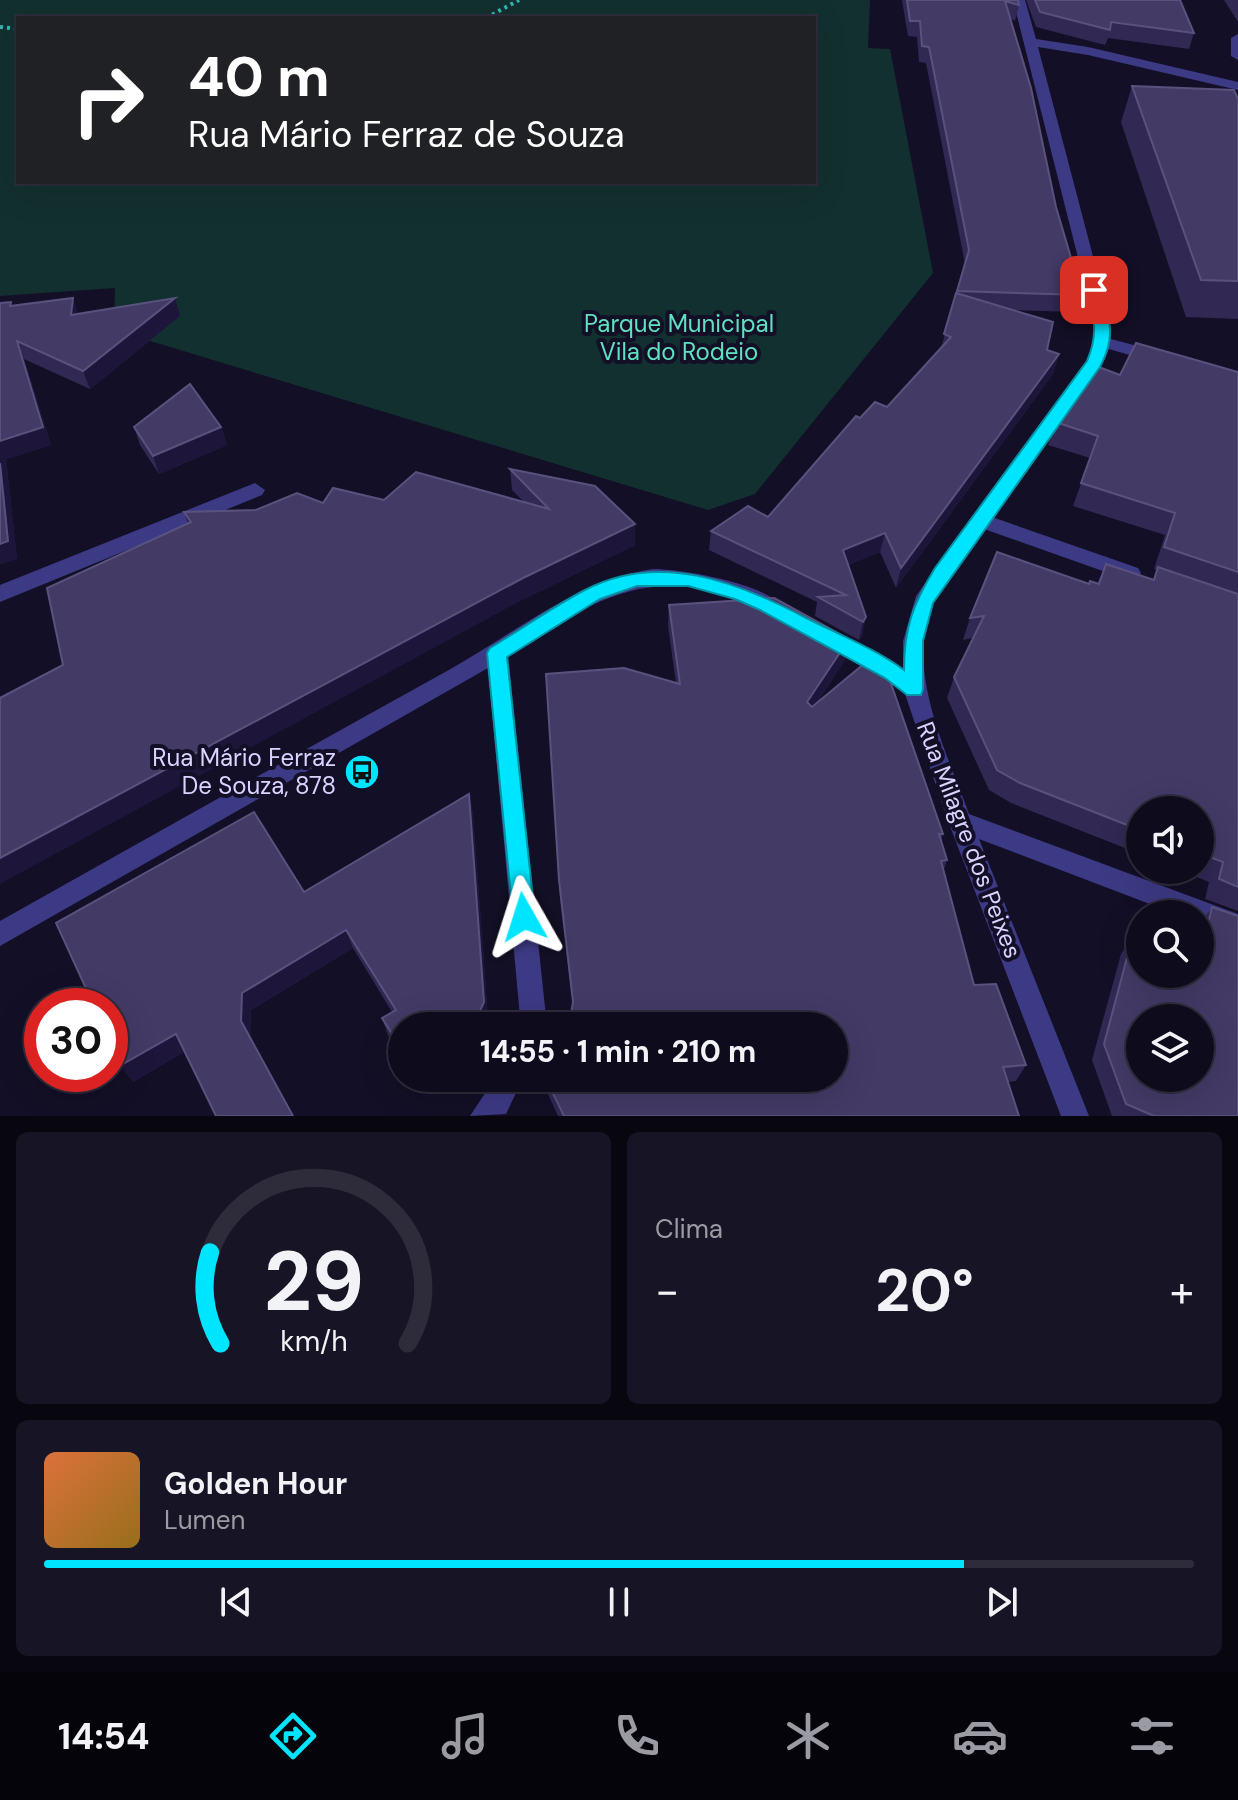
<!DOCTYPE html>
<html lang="pt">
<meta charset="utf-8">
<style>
body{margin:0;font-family:"DM Sans",sans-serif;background:#171425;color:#f1f3f6;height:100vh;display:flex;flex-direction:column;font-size:30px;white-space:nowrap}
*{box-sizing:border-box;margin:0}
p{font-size:26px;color:#9b9ba3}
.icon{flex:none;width:44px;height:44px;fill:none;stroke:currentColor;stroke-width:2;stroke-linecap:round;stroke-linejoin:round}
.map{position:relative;height:1116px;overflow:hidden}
.side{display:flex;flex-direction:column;gap:16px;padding:16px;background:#08060f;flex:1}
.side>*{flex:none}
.hud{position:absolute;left:16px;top:16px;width:800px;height:168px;border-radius:0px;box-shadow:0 8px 32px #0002,0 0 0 2px #2e2b3b;background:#202124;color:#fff;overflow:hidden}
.controls{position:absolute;left:1126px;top:796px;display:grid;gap:16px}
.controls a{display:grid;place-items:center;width:88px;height:88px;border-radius:50%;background:#0e0b1c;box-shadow:0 8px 32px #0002,0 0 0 2px #2e2b3b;font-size:40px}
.speed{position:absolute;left:24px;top:988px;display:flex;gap:16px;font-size:40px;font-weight:700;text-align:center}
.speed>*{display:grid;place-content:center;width:104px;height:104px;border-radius:50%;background:#0e0b1c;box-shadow:0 8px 32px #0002,0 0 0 2px #2e2b3b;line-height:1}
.speed .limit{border:12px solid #d22;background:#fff;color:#111}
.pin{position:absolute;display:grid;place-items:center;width:68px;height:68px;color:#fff;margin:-34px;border-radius:16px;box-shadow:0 4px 12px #0006}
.me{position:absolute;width:88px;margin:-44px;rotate:354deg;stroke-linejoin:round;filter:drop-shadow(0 0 6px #0008)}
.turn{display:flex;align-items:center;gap:28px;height:168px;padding:0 40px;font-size:36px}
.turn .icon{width:104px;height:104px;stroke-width:2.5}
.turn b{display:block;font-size:56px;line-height:68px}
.big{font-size:60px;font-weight:700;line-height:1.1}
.side .widget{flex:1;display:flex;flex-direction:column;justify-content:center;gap:12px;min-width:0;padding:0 28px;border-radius:12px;background:#171425}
.side .dial{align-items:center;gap:0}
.dial svg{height:208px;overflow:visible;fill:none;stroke:#2e2b3b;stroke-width:7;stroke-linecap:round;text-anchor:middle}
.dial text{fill:#f1f3f6;stroke:none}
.song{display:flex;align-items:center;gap:24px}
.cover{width:96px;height:96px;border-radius:12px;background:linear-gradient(135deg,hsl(20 70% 55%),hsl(40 70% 35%))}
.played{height:8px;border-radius:4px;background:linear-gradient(90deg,#00e5ff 80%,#2e2b3b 80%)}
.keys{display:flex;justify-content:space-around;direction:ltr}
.heat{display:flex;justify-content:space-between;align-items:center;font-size:44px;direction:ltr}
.side .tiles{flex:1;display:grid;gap:16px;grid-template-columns:1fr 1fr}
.widget:last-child{grid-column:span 2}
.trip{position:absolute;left:388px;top:1012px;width:460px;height:80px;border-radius:40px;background:#0e0b1c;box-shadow:0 8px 32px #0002,0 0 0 2px #2e2b3b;font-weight:700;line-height:80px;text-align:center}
.menu{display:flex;height:128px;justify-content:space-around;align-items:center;background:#06040b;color:#9b9ba3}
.menu .icon{width:56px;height:56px}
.menu .selected{color:#00e5ff}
.menu b{font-size:36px;color:#f1f3f6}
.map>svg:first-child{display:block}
.green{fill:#12302f;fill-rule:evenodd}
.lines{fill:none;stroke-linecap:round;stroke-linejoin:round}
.path{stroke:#2fb8b0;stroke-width:4;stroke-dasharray:3 4;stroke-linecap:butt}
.street{fill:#3d3a85;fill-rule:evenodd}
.wall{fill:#312854}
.shaded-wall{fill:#1d163a}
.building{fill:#433a66;stroke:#5a527e;stroke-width:2;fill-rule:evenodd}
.route{fill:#00e5ff;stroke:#0095a6;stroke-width:2}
.labels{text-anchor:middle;stroke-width:8;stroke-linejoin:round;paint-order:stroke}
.park-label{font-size:24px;fill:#5fe0c0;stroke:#130f26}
.poi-label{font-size:24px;fill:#d9d4ff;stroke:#130f26;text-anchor:end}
.street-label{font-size:24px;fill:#d9d4ff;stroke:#130f26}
</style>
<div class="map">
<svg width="1238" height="1116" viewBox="0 0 1238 1116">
<rect width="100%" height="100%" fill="#130f26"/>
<!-- green -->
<path class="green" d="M0,0h870l-2,48 22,1 43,224 -178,221 -47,16 -594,-180 1,-42 -115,8zM18,18h796v164h-796z"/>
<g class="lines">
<!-- path -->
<g class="path">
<path d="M486,18l33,-18"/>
<path d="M0,27l18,2"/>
</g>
<!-- street -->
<g class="street">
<path d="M1013,0h12l11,39 52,8 150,35v8l-150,-35 -50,-8 72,274 1,18 52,14 3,4 -9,6 -48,-14 -9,18 -108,150 146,51 3,5 -3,5 -7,3 -147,-52c-17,23 -36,46 -49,71 -33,65 12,152 34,214l269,100v24l-38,-15v-9h-24l-197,-75 110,277h-28l-113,-295 -43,-127 -21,-16 -67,-36 -4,-6 4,-6 7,-2 7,2 72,39v-28l13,-45 170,-234 8,-20v-21z"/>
<path d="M1238,34v26l-7,-4v-18z"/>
<path d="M255,483l10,7 -3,5 -262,107v-17z"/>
<path d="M653,569c28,0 118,15 132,41l-3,6 -7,2c-24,-8 -44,-22 -69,-28 -76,-18 -137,26 -198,65l38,362 -3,9h-26l3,-9 -32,-349 -488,278v-25c149,-84 297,-167 447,-250 67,-37 128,-90 206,-102z"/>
<path d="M495,1078h28l-17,36 -36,2z"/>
</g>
</g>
<!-- wall -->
<g class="wall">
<path d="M902,0h116l1,5 -4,16 -4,-2 45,188 26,88 -5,17 -66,-2 36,40 12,4 -6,20 -157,214 -16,-36 -32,13 18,52 -4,19 -3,4 -44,-24 2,-14 -108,-52 2,-19 57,-14 92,-99 27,-11 54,-59 24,-84 -39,-201 -7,-1 -2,-25 -9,-1z"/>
<path d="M1026,0h154l14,33 -5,16 -81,-11 -3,7 -69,-18z"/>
<path d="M1224,0h14v22z"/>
<path d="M1132,86l106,13v220l-52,-2 -65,-195z"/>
<path d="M12,306l67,8 101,2 -90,73 -66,-30 27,86 -45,14 11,100 -17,5z"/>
<path d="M1238,372v539l-33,-12 4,-17 -29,-12h20v-60h-60v44l-129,-51 -22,-13 -42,-92 7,-21 19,-39 -10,2 7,-22 119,-34h8l9,-20 47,15 4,-9 -3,-1 11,-34 -92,-29 17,-48 -42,-13 7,-23 65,-47z"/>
<path d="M134,427h87l6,18 -68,29 -19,-29z"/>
<path d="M510,469l125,76 -111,54 -461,66 125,-141 -4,-12 72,-2 67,-7 61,-3 139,1 -11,-11z"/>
<path d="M669,605l176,55 -29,44 127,130 -2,6 6,20 -3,10 30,115 52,80 -10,16 -8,1 11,34h-461l-10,-22 -2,-16h288l-261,-72 -13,-107 -14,-225 130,9 -8,-57z"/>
<path d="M469,794l4,20 15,205 -4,7h-82v32l-14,-23 -6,-17 10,-6 -39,-64 -102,62 -1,27 -66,15 -51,30 -12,-17 183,-173z"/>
<path d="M1212,907l26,209h-126l-20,-56 29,-106 12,-19 67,39v-50z"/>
<path d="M415,1078h25l-18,13z"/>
</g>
<!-- shaded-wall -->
<g class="shaded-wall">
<path d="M73,298l6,18 -8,-1z"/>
<path d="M175,298l5,18 -90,73 -7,-18z"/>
<path d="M17,341l7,18 27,86 -45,14 11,100 -17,5v-123z"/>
<path d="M1059,354l-6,20 -157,214 5,-20z"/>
<path d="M221,427l6,18 -68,29 -6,-18z"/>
<path d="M635,524v21l-111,54 -524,285v-26l523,-280z"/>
<path d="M885,533l-5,19 -41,17 4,-19z"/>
<path d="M866,617l-4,19 -3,4 4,-18z"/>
<path d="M849,639l-4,21 -42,63 4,-21z"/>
<path d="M469,794l4,20 15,205 -4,7h-11z"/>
<path d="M346,930l7,18 -102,62 -1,28 -9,-17 1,-28z"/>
<path d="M176,1034l10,17 -53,31 -12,-17z"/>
<path d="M418,1078h22l-18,13z"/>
</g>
<!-- building -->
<g class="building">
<path d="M907,0h111l1,5 -14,-4 26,87 25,119 26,88 -125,-4 12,-41 -40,-203 -7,-1 -2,-25h-10z"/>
<path d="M1035,0h145l14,33 -83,-11 -1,8 -70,-18z"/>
<path d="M1132,86l102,4 4,9v182l-37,-1z"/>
<path d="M956,293l97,29 -6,28 12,4 -158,214 -16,-35 -42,17 23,67 -3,5 -45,-25 28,-2 -135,-64 37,-25 20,11 88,-101 4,2 15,-16 12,5 64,-70 -7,-3z"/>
<path d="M73,298l-2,17 104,-17 -92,73 -66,-30 26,86 -43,14v-138l11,-1 -1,4z"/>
<path d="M1136,343l102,29v200l-74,-25 11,-34 -94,-30 17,-47 -43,-14 41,-56 24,9z"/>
<path d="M190,384l31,43 -68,29 -19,-29z"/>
<path d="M0,463l8,78 -8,3z"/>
<path d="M510,469l85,17 40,38 -112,54 -523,280v-160l63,-33 -16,-77 144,-66 -7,-10 72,-2 41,-17 26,10 10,-15 51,12 32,-28 133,37z"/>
<path d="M997,552l92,32 1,-3 9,3 7,-20 48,16 4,-13 80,27v293l-19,-8 4,-17 -23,-9v-43h-60v20l-120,-47 -23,-13 -43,-93 30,-61 -14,2z"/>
<path d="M774,598l75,41 -42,63 5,5 53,-44 23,12 55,159h-4l8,26 -6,1 33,124 22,-1 30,81 -23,2 16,49h-455l-18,-37 288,-1v-52h-265l4,-24 -14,-122 -13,-206 78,-6 56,16 -11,-79z"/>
<path d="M469,794l15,208 -11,24h-71v24l-20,-32 14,-8 -50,-80 -104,63 -1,28 52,95h-77l-40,-82 -55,31 -11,-24v-35h-16l-38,-83 198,-111 50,80z"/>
<path d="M1212,907l26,9v200h-84l-28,-12 -22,-60 29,-109 7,3v36h60v-16zM1140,1018h60v60h-60z"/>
</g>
<!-- route -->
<path class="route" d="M1094,285l8,5c8,30 14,47 -2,77l-167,236 -10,38v48l-2,6h-14l-22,-17 -125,-68 -25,-11 -47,-13h-51l-37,13 -93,58 28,260 -3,7 -8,3 -8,-3 -3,-7 -26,-264 3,-5c32,-19 62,-41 95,-58 74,-39 153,-8 221,28 32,16 70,31 98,52 0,-42 9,-66 31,-102l152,-207c12,-28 7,-43 -1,-71z"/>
<!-- icons -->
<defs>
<g id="bus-disc" transform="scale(1.8)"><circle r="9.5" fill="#00e5ff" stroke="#130f26"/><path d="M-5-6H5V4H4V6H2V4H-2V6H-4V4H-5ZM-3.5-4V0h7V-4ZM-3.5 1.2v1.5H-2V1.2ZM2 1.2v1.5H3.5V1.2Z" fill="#111"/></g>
</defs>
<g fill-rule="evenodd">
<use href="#bus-disc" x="362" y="772"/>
</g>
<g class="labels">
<!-- park labels -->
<g class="park-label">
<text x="679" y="332">Parque Municipal<tspan x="679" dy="28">Vila do Rodeio</tspan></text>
</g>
<!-- poi labels -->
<g class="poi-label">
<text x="336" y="766">Rua Mário Ferraz<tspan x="336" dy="28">De Souza, 878</tspan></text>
</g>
<!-- street labels -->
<g class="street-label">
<text transform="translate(969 840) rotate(69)" y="8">Rua Milagre dos Peixes</text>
</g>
</g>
</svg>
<div class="controls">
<a><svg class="icon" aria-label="sound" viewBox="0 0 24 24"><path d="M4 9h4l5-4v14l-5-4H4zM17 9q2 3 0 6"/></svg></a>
<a><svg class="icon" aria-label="search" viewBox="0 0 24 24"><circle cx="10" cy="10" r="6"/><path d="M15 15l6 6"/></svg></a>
<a><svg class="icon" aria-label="layers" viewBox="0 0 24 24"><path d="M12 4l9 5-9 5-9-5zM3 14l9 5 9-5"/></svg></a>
</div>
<div class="speed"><div class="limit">30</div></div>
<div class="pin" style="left:1094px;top:290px;background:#d93025"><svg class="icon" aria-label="arrive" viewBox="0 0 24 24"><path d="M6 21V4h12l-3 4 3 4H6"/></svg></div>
<svg class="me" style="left:524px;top:917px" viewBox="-20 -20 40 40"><path d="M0-17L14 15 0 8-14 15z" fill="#00e5ff" stroke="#fff" stroke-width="4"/></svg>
<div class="trip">14:55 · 1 min · 210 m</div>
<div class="hud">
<div class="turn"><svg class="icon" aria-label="right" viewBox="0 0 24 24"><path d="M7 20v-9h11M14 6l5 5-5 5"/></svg><div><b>40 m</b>Rua Mário Ferraz de Souza</div></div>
</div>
</div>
<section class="side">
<div class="tiles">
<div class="widget dial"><svg viewBox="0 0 100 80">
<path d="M14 69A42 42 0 1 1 86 69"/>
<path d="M14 69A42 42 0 0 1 10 34" stroke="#00e5ff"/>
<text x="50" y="56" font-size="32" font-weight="700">29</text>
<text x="50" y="72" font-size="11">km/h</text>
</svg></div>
<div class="widget"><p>Clima</p>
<div class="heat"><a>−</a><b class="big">20°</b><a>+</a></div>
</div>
<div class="widget">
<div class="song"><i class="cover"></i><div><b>Golden Hour</b><p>Lumen</p></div></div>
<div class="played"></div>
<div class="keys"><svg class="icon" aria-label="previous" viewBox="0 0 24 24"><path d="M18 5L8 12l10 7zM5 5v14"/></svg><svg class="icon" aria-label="pause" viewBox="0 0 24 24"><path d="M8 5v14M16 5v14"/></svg><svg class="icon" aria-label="next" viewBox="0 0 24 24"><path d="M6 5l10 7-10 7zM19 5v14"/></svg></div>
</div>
</div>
</section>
<nav class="menu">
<b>14:54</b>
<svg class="icon selected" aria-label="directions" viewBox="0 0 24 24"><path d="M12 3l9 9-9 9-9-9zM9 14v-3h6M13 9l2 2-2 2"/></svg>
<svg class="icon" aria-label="music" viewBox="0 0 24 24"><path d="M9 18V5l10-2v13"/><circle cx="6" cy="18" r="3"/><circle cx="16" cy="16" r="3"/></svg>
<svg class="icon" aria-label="phone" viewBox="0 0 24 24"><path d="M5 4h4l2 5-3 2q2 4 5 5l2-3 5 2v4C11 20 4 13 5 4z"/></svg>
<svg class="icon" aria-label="climate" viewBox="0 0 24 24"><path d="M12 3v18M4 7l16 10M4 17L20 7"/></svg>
<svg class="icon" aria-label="car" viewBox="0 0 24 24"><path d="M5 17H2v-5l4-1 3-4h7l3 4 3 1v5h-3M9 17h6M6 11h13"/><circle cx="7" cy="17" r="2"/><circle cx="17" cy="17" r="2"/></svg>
<svg class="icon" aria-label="filters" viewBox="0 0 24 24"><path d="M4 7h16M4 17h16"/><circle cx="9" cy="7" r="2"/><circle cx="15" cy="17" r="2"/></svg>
</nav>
